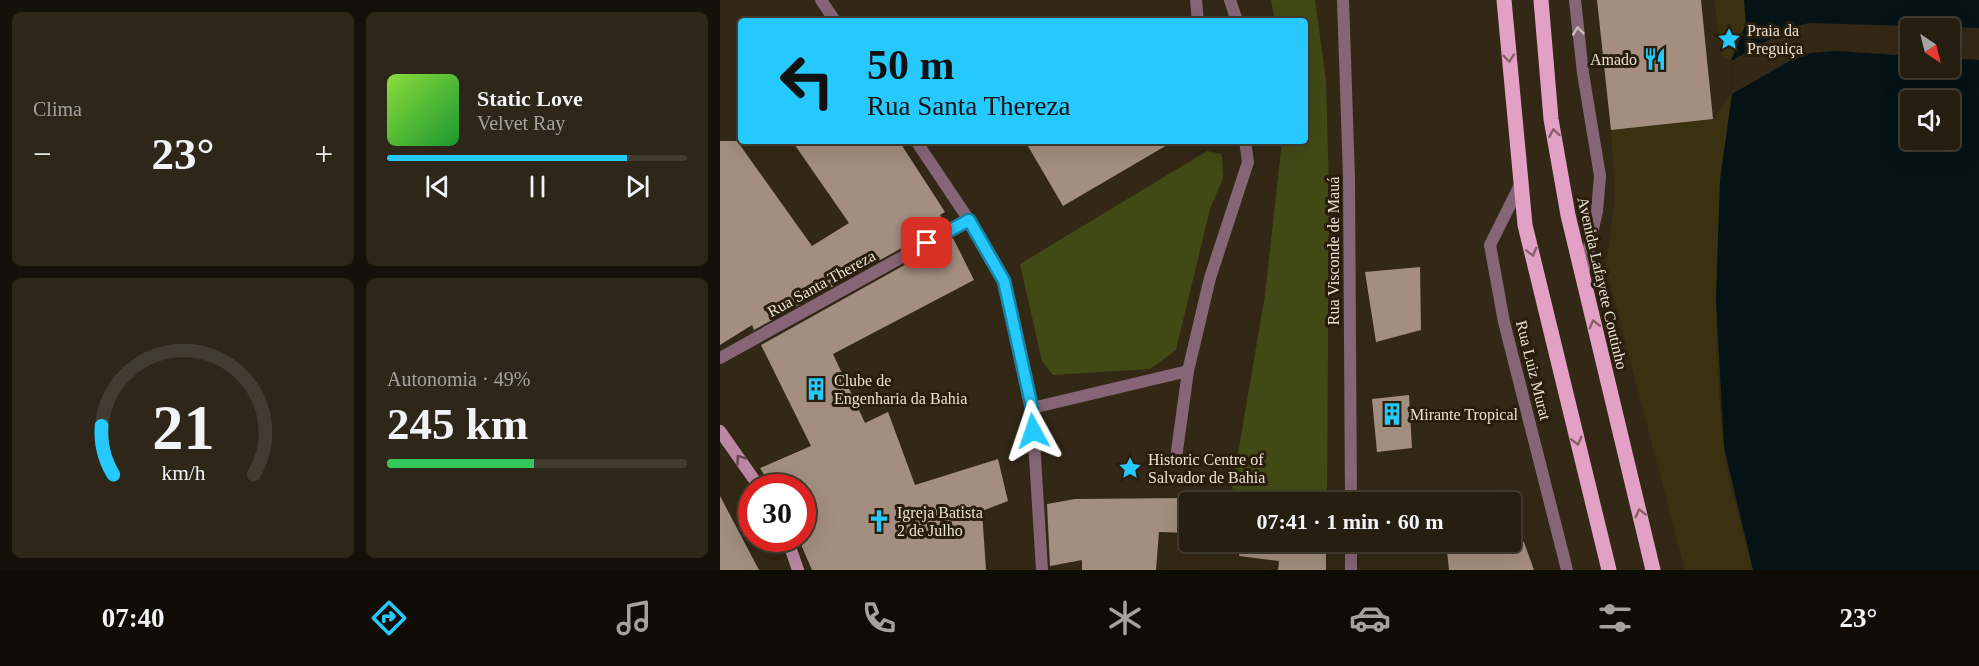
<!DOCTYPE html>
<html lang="pt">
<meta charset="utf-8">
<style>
body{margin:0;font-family:"Times New Roman",serif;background:#2e2719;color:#f1f3f6;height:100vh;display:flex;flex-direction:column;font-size:22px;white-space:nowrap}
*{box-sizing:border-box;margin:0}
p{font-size:20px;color:#a4a29f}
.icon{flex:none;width:33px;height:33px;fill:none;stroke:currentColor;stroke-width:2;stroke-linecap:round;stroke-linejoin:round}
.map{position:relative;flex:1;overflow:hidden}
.drawer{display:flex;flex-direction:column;gap:12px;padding:12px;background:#151009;width:720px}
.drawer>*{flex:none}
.hud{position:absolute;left:18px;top:18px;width:570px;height:126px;border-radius:6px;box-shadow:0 6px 24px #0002,0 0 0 2px #423c30;background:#25c9fe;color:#111;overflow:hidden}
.needle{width:39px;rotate:145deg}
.tools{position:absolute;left:1180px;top:18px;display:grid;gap:12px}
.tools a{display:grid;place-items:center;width:60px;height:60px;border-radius:6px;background:#261e10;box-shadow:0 6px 24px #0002,0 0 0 2px #423c30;font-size:30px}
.speed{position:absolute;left:18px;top:474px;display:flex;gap:12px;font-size:30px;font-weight:700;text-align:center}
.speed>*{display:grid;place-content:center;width:78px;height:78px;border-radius:50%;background:#261e10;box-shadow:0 6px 24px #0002,0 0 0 2px #423c30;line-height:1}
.speed .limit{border:9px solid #d22;background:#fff;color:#111}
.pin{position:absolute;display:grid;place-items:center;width:51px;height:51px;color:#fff;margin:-26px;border-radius:12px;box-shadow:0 3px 9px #0006}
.me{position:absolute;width:66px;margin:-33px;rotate:355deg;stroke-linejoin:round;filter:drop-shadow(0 0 4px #0008)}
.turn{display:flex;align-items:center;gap:21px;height:126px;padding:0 30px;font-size:27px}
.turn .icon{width:78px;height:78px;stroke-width:2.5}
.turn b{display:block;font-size:42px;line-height:51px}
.big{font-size:45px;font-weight:700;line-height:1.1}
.drawer .card{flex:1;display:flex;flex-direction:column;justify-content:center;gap:9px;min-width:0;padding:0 21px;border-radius:9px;background:#2e2719}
.drawer .dial{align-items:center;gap:0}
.dial svg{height:156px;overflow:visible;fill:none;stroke:#423c30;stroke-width:7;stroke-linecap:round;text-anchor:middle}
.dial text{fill:#f1f3f6;stroke:none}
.song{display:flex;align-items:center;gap:18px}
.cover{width:72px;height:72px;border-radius:9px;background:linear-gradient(135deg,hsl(90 70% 55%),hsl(130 70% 35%))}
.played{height:6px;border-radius:3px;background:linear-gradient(90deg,#25c9fe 80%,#423c30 80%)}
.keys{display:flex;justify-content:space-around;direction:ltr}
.heat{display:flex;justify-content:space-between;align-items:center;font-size:33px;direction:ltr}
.charge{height:9px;border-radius:4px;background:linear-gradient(90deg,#34c759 49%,#423c30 0)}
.drawer .tiles{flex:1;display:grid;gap:12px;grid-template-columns:repeat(2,1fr)}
.trip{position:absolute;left:459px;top:492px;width:342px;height:60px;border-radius:6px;background:#261e10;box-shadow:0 6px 24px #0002,0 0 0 2px #423c30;font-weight:700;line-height:60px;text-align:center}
.tabs{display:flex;height:96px;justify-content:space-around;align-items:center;background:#0f0c06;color:#a4a29f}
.tabs .icon{width:42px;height:42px}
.tabs .active{color:#25c9fe}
.tabs b{font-size:27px;color:#f1f3f6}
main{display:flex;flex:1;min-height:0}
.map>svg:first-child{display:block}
.green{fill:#414a15}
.sand{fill:#393110}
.water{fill:#051317;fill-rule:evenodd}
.pier{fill:#332816}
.building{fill:#a38e7f}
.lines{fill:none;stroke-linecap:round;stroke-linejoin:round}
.lane{stroke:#866577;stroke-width:12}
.street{stroke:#866577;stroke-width:12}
.secondary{stroke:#bb87a3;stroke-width:12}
.primary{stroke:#e3a0c5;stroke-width:15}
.oneway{stroke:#cbbcba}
.oneway2{stroke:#865f68}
.oneway3{stroke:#634848}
.route-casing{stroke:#1883a5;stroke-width:15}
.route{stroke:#25c9fe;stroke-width:10}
.labels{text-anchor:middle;stroke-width:6;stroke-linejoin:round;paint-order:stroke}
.poi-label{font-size:16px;fill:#e8e1d6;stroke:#291e0c;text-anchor:start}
.street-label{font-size:16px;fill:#e8e1d6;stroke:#291e0c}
</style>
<main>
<section class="drawer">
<div class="tiles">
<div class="card"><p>Clima</p>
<div class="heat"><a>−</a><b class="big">23°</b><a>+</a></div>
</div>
<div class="card">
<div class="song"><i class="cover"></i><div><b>Static Love</b><p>Velvet Ray</p></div></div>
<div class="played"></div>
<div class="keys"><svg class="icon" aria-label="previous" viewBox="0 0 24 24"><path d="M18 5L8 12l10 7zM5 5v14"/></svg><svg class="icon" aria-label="pause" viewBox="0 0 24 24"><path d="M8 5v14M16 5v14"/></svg><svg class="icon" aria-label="next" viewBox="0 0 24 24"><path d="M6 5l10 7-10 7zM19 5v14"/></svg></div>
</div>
<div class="card dial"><svg viewBox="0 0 100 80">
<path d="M14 69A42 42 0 1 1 86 69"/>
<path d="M14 69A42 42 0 0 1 8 44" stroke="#25c9fe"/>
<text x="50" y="56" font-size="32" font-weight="700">21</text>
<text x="50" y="72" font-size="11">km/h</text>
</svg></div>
<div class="card"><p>Autonomia · 49%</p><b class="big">245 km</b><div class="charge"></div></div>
</div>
</section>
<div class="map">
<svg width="1259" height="570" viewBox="0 0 1259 570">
<rect width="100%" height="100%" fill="#332816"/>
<!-- green -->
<g class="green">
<path d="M551,0h44l11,80 3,111 -2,311h-44l-51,-13 33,-194 17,-154h23v-120h-30z"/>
<path d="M487,151l15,3 1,24 -13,31 -34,141 -26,19 -97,6 -11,-14 -22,-97z"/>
</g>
<!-- sand -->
<g class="sand">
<path d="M994,0h30l2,23 -15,38 -10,-6z"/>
<path d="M1012,94c-16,116 -22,234 -8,351 4,42 19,84 29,125h-68l-79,-302 9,-71 -4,-67 102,-11z"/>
</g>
<!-- water -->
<path class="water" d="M1024,0h235v570h-226l-29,-123 -8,-147 4,-120 12,-86 -1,-33 15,-38zM1191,28h39v40h-39zM1191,100h39v40h-39z"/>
<!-- pier -->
<path class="pier" d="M1089,23l170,5v32l-29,-2v-30h-39v28l-75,-5 -26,2 -24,10 -54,31 -1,-33 59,-33z"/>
<!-- building -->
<g class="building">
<path d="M877,0h104l12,119 -102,11z"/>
<path d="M0,141h17l75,105 37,-23 -57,-82h107l46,71 -5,3 5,9 -191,106 -2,-5 -32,20z"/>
<path d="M305,141h149l-111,65z"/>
<path d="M233,238l21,42 -141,74 32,69 23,-11 27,73 83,-26 10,42 -26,10 4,59h-174l-10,-23v-59h-30l-12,-20 51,-22 -50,-101z"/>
<path d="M700,267l1,63 -45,12 -11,-70z"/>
<path d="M689,395l3,53 -35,4 -5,-53z"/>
<path d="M0,496l39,74h-39z"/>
<path d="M470,498v35l-31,-1 -3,38h-74v-10l-32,6 -3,-62 28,-5z"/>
<path d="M521,542h85v28h-48l1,-9 -40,-5z"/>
<path d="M726,542h78l10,28h-85z"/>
</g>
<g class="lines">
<!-- lane -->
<g class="lane">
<path d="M476,0l2,21"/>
<path d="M510,0l7,21"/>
<path d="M855,0l8,73 17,103 -3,35 -14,63"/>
<path d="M312,408l156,-37"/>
<path d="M456,458l12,-87 22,-93 38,-116 -3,-21"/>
</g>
<!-- street -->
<g class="street">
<path d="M101,0l14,21"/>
<path d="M623,0l6,178 2,324"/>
<path d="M196,141l53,79 35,61 28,127 10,162"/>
<path d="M801,183l-31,62 14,77 63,248"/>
<path d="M0,358l249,-138"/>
<path d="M631,542v28"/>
</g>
<!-- secondary -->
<g class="secondary">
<path d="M0,431l40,57"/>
<path d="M67,538l11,32"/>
</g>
<!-- primary -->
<g class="primary">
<path d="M784,0l21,225 84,345"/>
<path d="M821,0l10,119 17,96 85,355"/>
</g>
</g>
<!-- one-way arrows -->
<defs><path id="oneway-chevron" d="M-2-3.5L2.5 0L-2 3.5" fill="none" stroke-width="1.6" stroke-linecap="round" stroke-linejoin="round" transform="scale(1.5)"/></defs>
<use class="oneway" href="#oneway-chevron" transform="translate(858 31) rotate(-96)"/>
<g class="oneway2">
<use href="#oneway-chevron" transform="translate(789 58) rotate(84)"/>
<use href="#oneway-chevron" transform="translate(834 133) rotate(-100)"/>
<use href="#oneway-chevron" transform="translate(812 252) rotate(76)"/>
<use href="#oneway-chevron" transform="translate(874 324) rotate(-104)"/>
<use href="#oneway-chevron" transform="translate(857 441) rotate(76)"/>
<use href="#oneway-chevron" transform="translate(920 513) rotate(-104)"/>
</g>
<use class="oneway3" href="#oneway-chevron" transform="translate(20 459) rotate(-126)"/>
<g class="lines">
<!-- route casing -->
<g class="route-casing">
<path id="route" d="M207,243l42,-23 35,61 28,127 1,23"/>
</g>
<!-- route -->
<use href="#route" class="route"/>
</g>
<!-- icons -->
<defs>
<g id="sight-bare" transform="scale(1.8)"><path d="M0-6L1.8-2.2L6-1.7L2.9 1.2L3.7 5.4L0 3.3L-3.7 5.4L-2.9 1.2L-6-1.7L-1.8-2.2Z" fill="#25c9fe" stroke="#291e0c" stroke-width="2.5" paint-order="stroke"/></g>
<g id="restaurant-bare" transform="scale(1.8)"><path d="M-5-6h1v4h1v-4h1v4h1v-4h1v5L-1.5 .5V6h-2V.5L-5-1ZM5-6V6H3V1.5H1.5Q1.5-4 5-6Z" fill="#25c9fe" stroke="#291e0c" stroke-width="2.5" paint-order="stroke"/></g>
<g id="building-bare" transform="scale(1.8)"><path d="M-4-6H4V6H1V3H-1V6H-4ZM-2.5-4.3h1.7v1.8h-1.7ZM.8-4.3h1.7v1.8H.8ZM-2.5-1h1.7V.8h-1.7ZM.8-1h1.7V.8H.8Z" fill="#25c9fe" stroke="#291e0c" stroke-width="2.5" paint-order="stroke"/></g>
<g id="church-bare" transform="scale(1.8)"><path d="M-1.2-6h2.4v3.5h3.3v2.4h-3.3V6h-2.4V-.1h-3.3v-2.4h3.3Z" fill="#25c9fe" stroke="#291e0c" stroke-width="2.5" paint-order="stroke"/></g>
</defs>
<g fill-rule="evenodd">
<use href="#sight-bare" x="1009" y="39"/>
<use href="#restaurant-bare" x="935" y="59"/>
<use href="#building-bare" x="96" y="389"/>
<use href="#building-bare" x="672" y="414"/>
<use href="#sight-bare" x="410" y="468"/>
<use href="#church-bare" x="159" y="521"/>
</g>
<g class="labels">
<!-- poi labels -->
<g class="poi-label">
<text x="1027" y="36">Praia da<tspan x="1027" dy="18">Preguiça</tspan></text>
<text x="917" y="65" text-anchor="end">Amado</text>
<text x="114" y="386">Clube de<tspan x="114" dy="18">Engenharia da Bahia</tspan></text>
<text x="690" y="420">Mirante Tropical</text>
<text x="428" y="465">Historic Centre of<tspan x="428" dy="18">Salvador de Bahia</tspan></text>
<text x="177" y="518">Igreja Batista<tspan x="177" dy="18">2 de Julho</tspan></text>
</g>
<!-- street labels -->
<g class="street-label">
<text transform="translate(613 251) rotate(-90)" y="6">Rua Visconde de Mauá</text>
<text transform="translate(101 283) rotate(-29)" y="6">Rua Santa Thereza</text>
<text transform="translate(883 283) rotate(77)" y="6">Avenida Lafayete Coutinho</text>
<text transform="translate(814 370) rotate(76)" y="6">Rua Luiz Murat</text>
</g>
</g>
</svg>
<div class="tools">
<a><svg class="needle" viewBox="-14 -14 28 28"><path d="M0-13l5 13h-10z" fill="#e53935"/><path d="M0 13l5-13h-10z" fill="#a4a29f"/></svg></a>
<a><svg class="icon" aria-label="sound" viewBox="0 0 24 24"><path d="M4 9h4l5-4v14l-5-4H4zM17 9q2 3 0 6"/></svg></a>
</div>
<div class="speed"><div class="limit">30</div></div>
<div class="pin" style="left:207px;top:243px;background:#d93025"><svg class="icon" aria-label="arrive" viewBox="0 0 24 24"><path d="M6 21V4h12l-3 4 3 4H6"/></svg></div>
<svg class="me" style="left:313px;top:431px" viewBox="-20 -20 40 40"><path d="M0-17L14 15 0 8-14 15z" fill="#25c9fe" stroke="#fff" stroke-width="4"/></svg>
<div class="trip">07:41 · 1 min · 60 m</div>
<div class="hud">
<div class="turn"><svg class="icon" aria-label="left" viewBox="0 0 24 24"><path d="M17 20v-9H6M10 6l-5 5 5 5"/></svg><div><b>50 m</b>Rua Santa Thereza</div></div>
</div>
</div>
</main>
<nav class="tabs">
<b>07:40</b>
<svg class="icon active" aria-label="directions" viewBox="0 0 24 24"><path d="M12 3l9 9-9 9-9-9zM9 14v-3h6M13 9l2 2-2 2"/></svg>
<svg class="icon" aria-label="music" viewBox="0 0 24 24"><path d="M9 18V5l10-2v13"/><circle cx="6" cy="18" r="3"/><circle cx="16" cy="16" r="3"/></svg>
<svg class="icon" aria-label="phone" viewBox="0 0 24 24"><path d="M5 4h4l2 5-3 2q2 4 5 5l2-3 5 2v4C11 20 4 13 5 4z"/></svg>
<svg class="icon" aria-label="climate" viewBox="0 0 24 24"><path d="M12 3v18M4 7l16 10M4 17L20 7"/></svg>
<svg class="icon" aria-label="car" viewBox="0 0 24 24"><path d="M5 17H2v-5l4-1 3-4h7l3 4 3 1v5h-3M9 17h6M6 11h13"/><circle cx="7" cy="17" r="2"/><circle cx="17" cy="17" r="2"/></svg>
<svg class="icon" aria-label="filters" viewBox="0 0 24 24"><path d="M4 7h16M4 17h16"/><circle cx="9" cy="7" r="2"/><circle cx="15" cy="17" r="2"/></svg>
<b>23°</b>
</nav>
